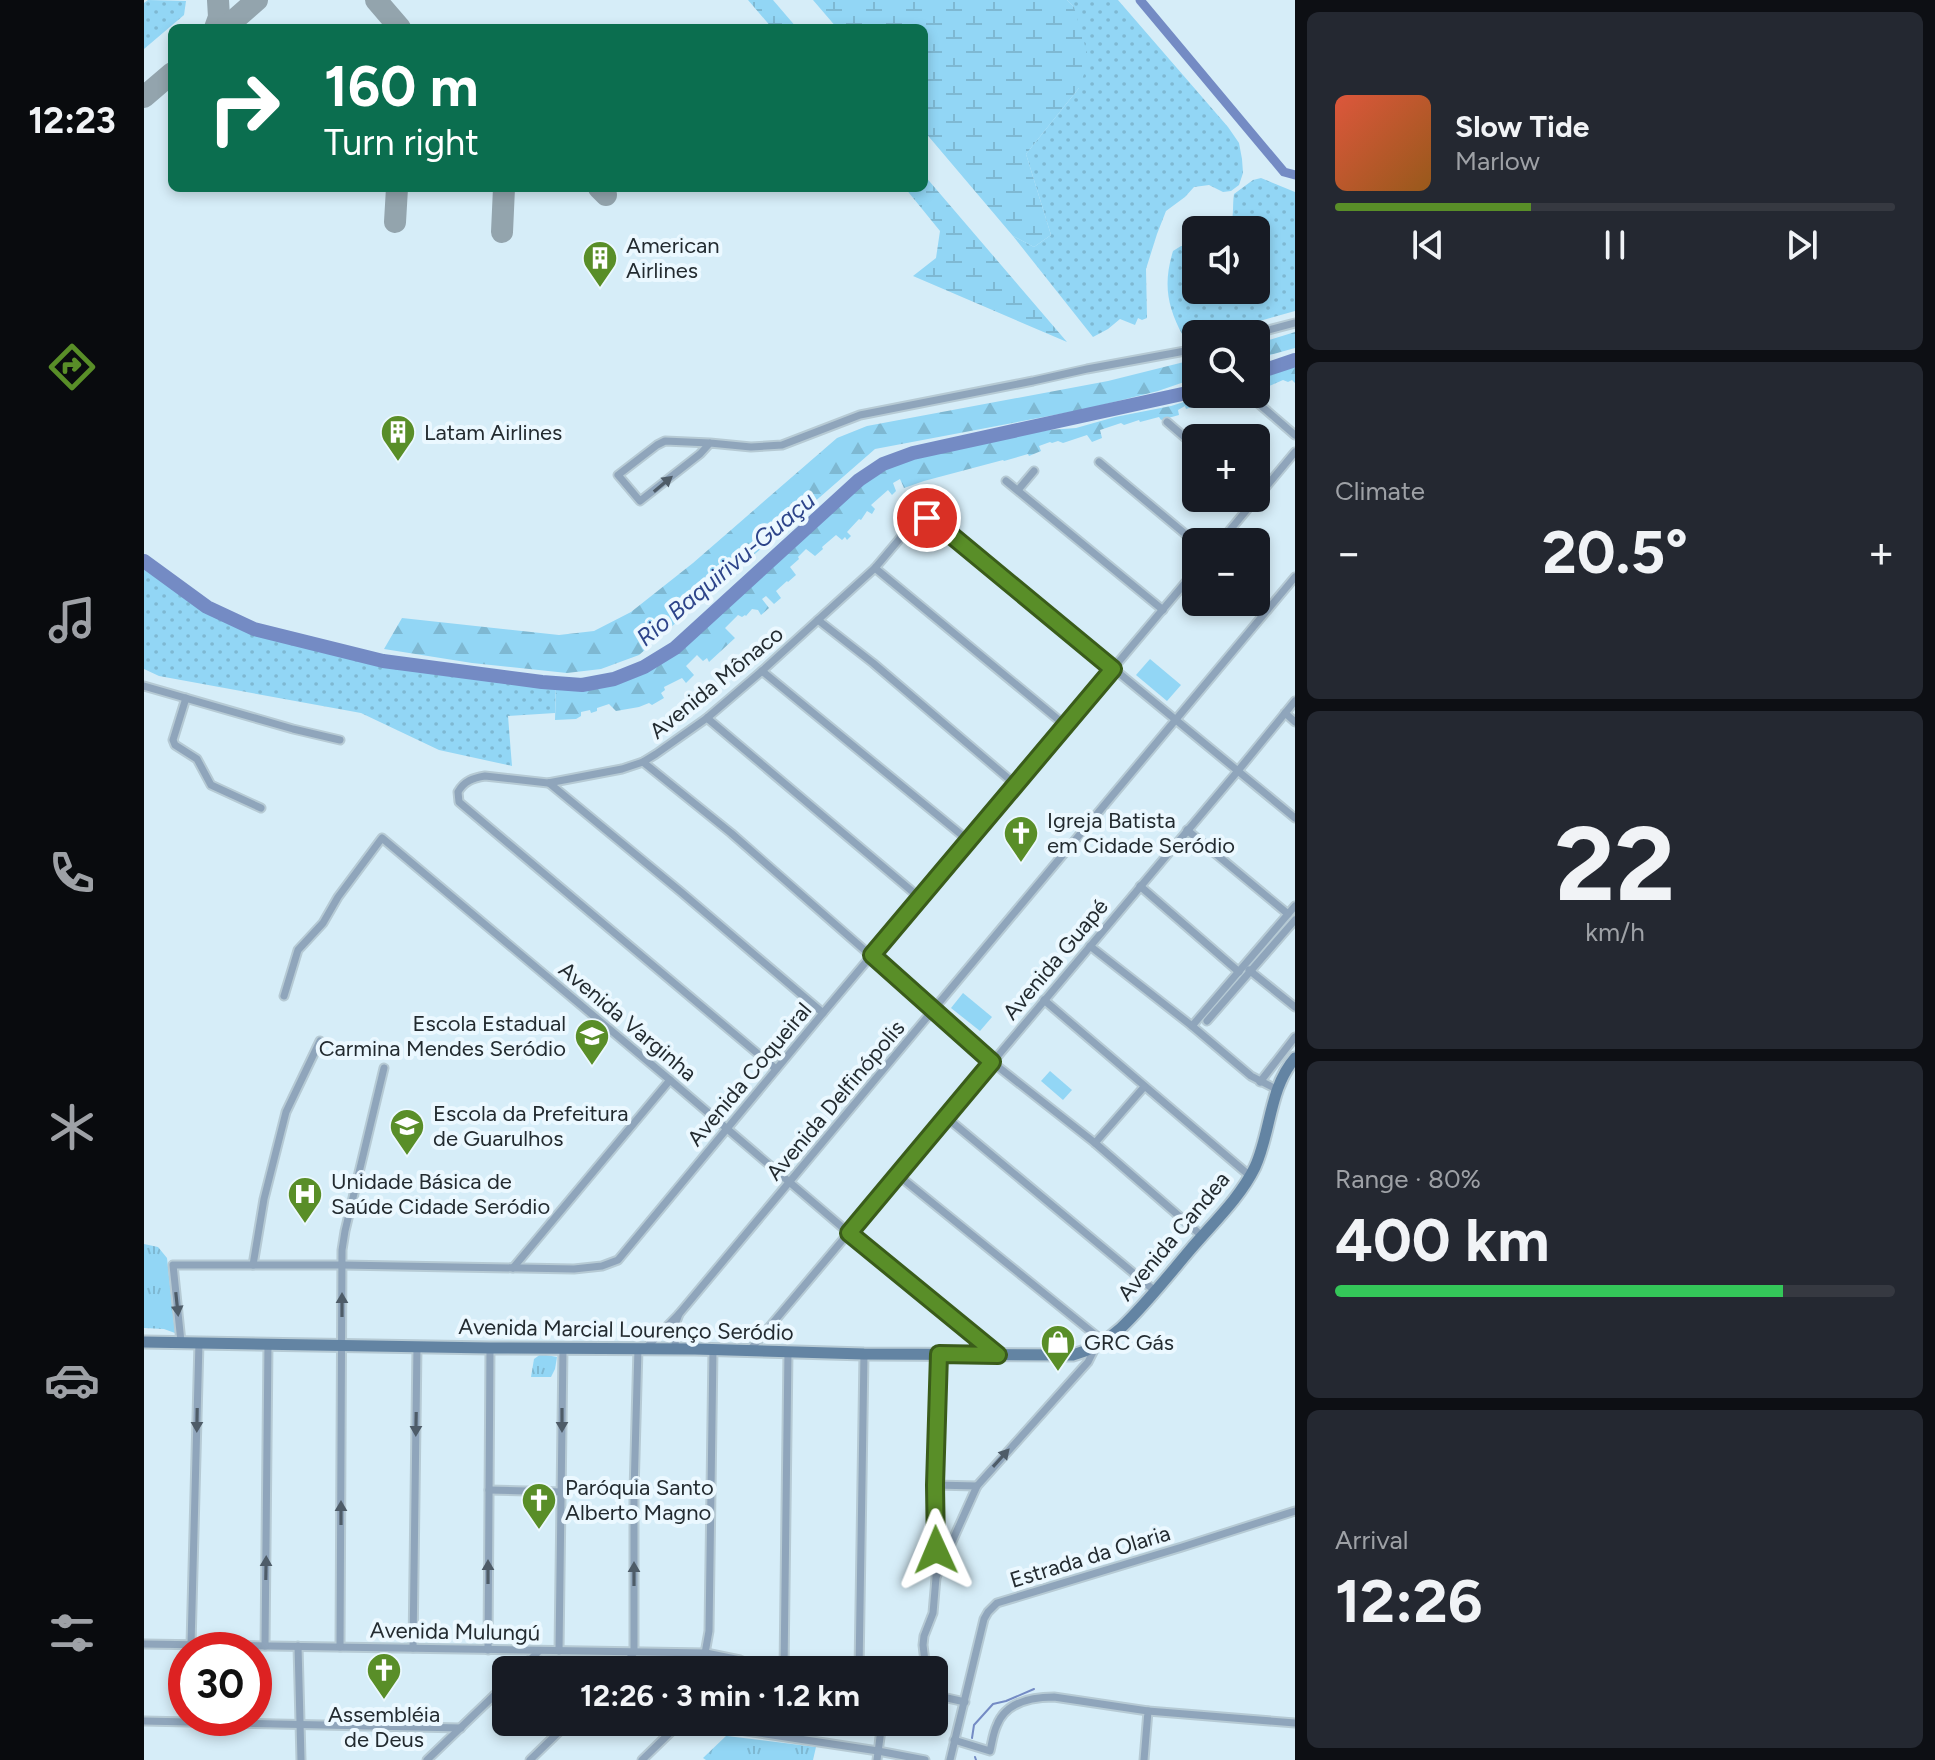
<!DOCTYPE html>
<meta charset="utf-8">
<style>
body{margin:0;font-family:Figtree,sans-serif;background:#242831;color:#f1f3f6;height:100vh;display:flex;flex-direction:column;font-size:30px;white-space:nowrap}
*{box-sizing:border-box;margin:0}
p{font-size:26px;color:#9ea1a6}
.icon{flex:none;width:44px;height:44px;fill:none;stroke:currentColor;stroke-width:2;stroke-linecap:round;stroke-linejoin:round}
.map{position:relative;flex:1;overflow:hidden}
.side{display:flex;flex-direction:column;gap:12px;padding:12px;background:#0d0f14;width:640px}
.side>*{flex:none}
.guide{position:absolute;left:24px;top:24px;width:760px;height:168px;border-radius:12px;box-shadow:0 4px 12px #0003;background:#0b6e4f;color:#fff;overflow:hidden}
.controls{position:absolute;left:1038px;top:216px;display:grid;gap:16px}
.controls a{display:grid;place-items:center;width:88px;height:88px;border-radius:12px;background:#171b24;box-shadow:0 4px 12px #0003;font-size:40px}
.speed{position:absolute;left:24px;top:1632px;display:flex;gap:16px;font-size:40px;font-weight:700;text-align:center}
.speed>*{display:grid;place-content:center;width:104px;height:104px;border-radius:50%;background:#171b24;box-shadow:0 4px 12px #0003;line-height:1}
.speed .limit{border:12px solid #d22;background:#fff;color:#111}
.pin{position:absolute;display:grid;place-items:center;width:68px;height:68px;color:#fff;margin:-34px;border:4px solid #fff;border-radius:50%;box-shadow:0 2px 8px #0007}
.me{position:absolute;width:88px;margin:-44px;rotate:359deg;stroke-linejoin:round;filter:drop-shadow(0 0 6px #0008)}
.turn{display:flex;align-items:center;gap:28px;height:168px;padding:0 24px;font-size:36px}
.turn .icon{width:104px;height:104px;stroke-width:2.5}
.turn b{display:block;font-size:56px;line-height:68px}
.big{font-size:60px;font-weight:700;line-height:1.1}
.side .widget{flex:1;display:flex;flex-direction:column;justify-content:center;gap:12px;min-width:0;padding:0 28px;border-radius:12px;background:#242831}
.side .dial{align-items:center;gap:0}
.dial b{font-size:104px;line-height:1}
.song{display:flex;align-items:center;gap:24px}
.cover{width:96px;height:96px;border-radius:12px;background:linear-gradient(135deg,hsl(10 70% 55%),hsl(30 70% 35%))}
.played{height:8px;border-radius:4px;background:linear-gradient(90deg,#598e28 35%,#363941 35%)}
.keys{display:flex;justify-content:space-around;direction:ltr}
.heat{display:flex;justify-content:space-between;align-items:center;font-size:44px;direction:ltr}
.charge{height:12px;border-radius:6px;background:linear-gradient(90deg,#34c759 80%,#363941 0)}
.trip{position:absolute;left:348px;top:1656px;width:456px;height:80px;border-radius:12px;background:#171b24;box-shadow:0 4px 12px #0003;font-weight:700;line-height:80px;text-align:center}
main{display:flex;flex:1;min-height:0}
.dock{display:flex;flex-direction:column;width:144px;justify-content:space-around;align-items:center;background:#090b0e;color:#9ea1a6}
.dock .icon{width:56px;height:56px}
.dock .on{color:#598e28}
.dock b{font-size:36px;color:#f1f3f6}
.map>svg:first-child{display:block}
.grass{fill:url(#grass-dots)}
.forest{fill:url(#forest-firs)}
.wetland{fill:url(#wetland-marsh)}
.park{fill:url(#park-tufts)}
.pitch{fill:#92d6f5}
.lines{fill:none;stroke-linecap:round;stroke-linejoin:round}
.stream{stroke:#748bc4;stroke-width:2}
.canal{stroke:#748bc4;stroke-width:9}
.river{stroke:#748bc4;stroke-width:14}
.taxiway{stroke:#93a4ad;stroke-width:22}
.minor-casing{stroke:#b6cad4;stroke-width:11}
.secondary-casing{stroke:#b6cad4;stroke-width:15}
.minor{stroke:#8fa5bb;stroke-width:7}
.secondary{stroke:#6384a3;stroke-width:11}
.oneway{fill:#4e5c68}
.route-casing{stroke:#3a5c1a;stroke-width:20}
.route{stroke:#598e28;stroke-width:14}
.labels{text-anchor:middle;stroke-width:8;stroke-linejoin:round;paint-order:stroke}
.poi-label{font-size:22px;fill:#232b30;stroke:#ebf8ff;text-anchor:start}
.street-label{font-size:22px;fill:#232b30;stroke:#ebf8ff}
.water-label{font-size:24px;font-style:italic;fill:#2d448a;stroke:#ebf8ff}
</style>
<main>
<nav class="dock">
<b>12:23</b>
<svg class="icon on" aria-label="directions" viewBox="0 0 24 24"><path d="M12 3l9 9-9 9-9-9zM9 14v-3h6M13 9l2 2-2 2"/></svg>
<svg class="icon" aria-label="music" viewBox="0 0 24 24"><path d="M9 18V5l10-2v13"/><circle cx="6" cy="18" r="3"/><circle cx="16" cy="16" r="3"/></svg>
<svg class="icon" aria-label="phone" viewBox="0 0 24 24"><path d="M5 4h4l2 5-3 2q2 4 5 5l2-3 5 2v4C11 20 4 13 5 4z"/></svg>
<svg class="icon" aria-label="climate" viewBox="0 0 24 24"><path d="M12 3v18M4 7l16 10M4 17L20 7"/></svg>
<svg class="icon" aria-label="car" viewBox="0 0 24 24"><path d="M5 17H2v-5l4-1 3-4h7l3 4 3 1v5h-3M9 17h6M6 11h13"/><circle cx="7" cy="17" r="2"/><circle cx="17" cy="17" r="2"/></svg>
<svg class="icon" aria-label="filters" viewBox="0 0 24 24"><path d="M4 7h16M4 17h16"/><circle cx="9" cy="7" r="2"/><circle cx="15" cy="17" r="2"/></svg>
</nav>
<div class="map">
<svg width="1151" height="1760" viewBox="0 0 1151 1760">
<defs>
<pattern id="grass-dots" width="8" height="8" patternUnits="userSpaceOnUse" patternTransform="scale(2)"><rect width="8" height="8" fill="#92d6f5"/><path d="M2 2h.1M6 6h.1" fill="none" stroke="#7eb8d2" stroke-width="1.8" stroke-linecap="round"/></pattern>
<pattern id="forest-firs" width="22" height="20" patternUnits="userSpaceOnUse" patternTransform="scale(2)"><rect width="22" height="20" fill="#92d6f5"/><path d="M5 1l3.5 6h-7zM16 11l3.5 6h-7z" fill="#7eb8d2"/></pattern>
<pattern id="wetland-marsh" width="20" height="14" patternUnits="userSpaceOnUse" patternTransform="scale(2)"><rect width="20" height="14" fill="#92d6f5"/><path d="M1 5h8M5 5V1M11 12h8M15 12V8" fill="none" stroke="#7eb8d2"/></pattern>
<pattern id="park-tufts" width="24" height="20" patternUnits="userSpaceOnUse" patternTransform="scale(2)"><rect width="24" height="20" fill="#92d6f5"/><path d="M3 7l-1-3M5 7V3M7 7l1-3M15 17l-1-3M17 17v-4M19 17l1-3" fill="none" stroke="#7eb8d2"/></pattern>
</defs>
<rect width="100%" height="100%" fill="#d6edf8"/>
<!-- grass -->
<g class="grass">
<path d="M4,0l38,1 -2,14 -40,34v-46z"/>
<path d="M923,0h51l110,127 11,16 3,16 1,14 -4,12 -8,6 -8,1 -14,-7 -15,2 -9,10 -19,14 -9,23 -11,35 1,49 -5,2 -4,-2 -3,7 -15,-6 -12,10 -15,8 -80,-101 21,11 17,-12 -25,-81 53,-66 -5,-81z"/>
<path d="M1117,178l34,14v119l-50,14 -62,11c-16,-30 -20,-52 -10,-85l8,-5h15v44h60v-60h-28c7,-10 4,-24 6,-36l19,-14z"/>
<path d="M0,559l63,48 94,40 116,18 139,18 -1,30 -47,3 4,50 -73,-16 -78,-37 -202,-37 -15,-7z"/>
</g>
<!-- forest -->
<g class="forest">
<path d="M1151,332v16l-39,11v-15z"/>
<path d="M1052,359v19l-38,13 -72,18 -211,40 -236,206 -38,14 -34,4 -95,-10 -88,-14 18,-31 157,17 35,-4 37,-19 62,-49 144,-125 30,-12 241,-45z"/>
<path d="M1151,365v18l-3,-3 -4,2 -5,-2 -16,7 -7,-3 -4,2v-6z"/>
<path d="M1065,394h24l-47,15 -1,-3 -7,4 1,5 -18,5 -2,-3 -19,5 -1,-2 -15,5 -3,-2 -21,7 2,8 -10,4 -5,-7 -24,8 -5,-2 -6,2 -2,-1 -11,4 2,5 -12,5 -1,-2 -24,7 -1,-1 -79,21 -20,7 -4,-9 -7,4 3,8 -4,4 -4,-5 -17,15 4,4 -3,5 -5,-3 -6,9 -2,-1 -12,13 4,4 -4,4 -2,-3 -3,3 -6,-5 -14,12 1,2 -8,7 -9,-7 -8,8 1,2 -9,8 6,8 -8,7 -1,-1 -11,10 5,7 -7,6 -8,-8 -4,3 7,9 -8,7 -3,-5 -6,-1 -6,7 -1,-1 -3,2 -4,-2 -13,13 10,10 -26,24 -2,-4 -4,3 -6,-6 -11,11 8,9 -8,8 -4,-5 -18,9 1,3 -4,3 3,5 -12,7 -3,-2 -10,4 -23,4 -7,-7 -12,4v3l-6,2 -1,-3 -9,2v4l-5,3 -21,1 1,-32 31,2 30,-7 61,-31 92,-85 33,-28 26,-28 30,-25 47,-28 58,-14 85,-14 27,-2 39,-11 56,-11z"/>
</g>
<!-- wetland -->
<g class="wetland">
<path d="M604,0h25l24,28h-25z"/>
<path d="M669,0h254l7,7 15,53 -10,28 -53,66 25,81 -17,12 -21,-11 -89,-105v-103h-87z"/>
<path d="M780,175l143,167 -154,-66 23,-18 4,-27 -35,-43h19z"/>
</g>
<!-- park -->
<g class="park">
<path d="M0,1244l14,3 9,11 8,75 -11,-4 -20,-1z"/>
<path d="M397,1354l16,3 -2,12 -4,8h-20l3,-18z"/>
<path d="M582,1736h1l89,11 -3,13h-107l-3,-2z"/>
</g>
<!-- pitch -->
<g class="pitch">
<path d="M1006,659l31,26 -14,16 -31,-26z"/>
<path d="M819,993l29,24 -12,14 -29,-23z"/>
<path d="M906,1071l22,19 -9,10 -22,-19z"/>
</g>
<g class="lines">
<!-- stream -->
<g class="stream">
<path d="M828,1738l2,-13 19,-21 13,-3 28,-12"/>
<path d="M831,1757l1,3"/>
</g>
<!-- canal -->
<path class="canal" d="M996,0l144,172 11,3"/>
<!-- river -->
<g class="river">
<path d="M1112,373l39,-13"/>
<path d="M0,561l63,46 47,22 129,32 159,21 40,3 32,-6 30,-12 31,-19 184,-168 24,-16 30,-11 283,-62"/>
</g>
<!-- taxiway -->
<g class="taxiway">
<path d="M232,0l24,28"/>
<path d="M71,28l4,-11 -1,-17"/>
<path d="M81,28l32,-28"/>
<path d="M0,97l28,-24"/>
<path d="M455,188l7,7"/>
<path d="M251,222l2,-34"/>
<path d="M358,232l2,-44"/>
</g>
<!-- minor casing -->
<g class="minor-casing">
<g id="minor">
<path d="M1109,334l42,-11"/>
<path d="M1107,397l44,38"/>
<path d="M1023,422l29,25"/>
<path d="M566,443l-10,11 -60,47 -22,-26 39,-30 8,-4 45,2 41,4 31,-2 78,-30 173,-34 54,-12 109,-20"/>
<path d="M955,462l97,81"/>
<path d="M862,481l157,129"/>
<path d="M874,490l16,-19"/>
<path d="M1076,542l75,-90"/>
<path d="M731,568l191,158"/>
<path d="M674,620l55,43 143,122"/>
<path d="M618,671l207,170"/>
<path d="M0,686l149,43 47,11"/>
<path d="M42,698l-13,42 2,5 22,14 14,26 50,23"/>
<path d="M1141,713l10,9"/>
<path d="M563,718l213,180"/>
<path d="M499,762l88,71 261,229 103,81 107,93"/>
<path d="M405,783l132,109 142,121"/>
<path d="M1043,830l101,84"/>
<path d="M996,886l99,86"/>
<path d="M946,946l102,80 59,50 27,14"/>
<path d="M1105,970l46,37"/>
<path d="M140,996l14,-46 25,-27 15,-26 44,-59 288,242 179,153 148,121"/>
<path d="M900,1000l206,176"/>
<path d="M1063,1021l88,-101"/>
<path d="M1048,1026l103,-120"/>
<path d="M632,1069l-317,-267 -1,-10c6,-11 15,-14 27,-16l63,7 74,-14 21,-7 13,-8 51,-36 55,-47 113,-103 38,-45 14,-5 6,2 362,298"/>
<path d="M1116,1082l35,-45"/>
<path d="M802,1117l209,174"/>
<path d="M951,1143l49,-56"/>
<path d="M754,1175l206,167"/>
<path d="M109,1265l11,-66 22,-87 34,-71"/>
<path d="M369,1268l157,-188"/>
<path d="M535,1314l616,-737"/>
<path d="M37,1342l-8,-77h169l232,4 28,-3 16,-6 205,-247 373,-443"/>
<path d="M502,1348l33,-34 -3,8 -1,26"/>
<path d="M606,1350l487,-578 58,-71"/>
<path d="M791,1485l42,1 111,-124 8,-16"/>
<path d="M345,1490l73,2"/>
<path d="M793,1575l40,-89"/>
<path d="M0,1644l562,9 34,7 23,10"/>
<path d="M47,1645l8,-303"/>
<path d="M121,1646l3,-303"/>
<path d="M154,1646l3,114"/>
<path d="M196,1647l2,-397 3,-19 39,-163"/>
<path d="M269,1648l4,-302"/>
<path d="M344,1650l2,-302"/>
<path d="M415,1651l4,-303"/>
<path d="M376,1670l19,-19"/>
<path d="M478,1670l12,-18v-160l4,-144"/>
<path d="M558,1670l7,-39 4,-282"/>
<path d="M640,1670l4,-319"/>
<path d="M715,1670l5,-316"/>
<path d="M782,1670l-3,-25 1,-9 9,-23 3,-35 -1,-93 4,-131"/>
<path d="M790,1695l31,7"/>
<path d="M1004,1711l147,12"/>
<path d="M0,1721l317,7"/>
<path d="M543,1722l191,29 47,9"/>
<path d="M810,1740l36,11c2,-8 3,-18 7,-26 9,-23 35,-28 57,-28l94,14 -4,49"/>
<path d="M283,1760l79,-76"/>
<path d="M386,1760l39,-38"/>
<path d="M498,1760l39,-38"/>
<path d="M733,1760l5,-38"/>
<path d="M806,1760l34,-141 4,-7 9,-9 185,-56 113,-36"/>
</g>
</g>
<!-- secondary casing -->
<g class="secondary-casing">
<path id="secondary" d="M0,1342l346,6 205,1 169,5 209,1c18,-5 34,-14 48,-27 25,-24 47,-52 69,-78 22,-26 50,-52 65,-83 16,-35 14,-79 40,-109"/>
</g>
<!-- minor -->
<use href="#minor" class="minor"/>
<!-- secondary -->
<use href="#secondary" class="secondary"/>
</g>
<!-- one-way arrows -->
<defs><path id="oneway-solid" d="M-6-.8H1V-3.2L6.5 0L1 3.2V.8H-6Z" transform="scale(2)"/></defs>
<g class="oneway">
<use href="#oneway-solid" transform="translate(519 484) rotate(-40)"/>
<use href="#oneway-solid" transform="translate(33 1304) rotate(84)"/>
<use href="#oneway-solid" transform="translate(198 1305) rotate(-90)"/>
<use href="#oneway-solid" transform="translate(53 1420) rotate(91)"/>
<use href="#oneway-solid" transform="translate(418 1420) rotate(90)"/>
<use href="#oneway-solid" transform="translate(272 1424) rotate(91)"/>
<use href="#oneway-solid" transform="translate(857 1458) rotate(-48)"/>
<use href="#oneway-solid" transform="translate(197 1513) rotate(-90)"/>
<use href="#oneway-solid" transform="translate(122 1568) rotate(-89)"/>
<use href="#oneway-solid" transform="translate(344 1572) rotate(-90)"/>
<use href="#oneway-solid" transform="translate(490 1574) rotate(-90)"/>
</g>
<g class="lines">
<!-- route casing -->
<g class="route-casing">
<path id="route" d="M783,518l6,2 180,149 -241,286 120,107 -143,171 149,122 -59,-1 -4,131 1,65"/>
</g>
<!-- route -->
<use href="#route" class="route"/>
</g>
<!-- icons -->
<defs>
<g id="building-pin" transform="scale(1.8)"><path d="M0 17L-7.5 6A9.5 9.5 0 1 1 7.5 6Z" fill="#598e28" stroke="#ebf8ff"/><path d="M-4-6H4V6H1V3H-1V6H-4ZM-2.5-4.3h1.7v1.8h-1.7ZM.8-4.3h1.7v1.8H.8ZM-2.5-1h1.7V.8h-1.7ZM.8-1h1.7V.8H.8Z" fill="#fff"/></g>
<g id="church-pin" transform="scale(1.8)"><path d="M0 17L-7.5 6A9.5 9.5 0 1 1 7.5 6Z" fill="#598e28" stroke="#ebf8ff"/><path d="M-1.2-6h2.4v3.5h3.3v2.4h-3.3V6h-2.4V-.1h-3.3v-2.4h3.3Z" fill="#fff"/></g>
<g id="school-pin" transform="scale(1.8)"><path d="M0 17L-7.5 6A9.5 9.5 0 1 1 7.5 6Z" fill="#598e28" stroke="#ebf8ff"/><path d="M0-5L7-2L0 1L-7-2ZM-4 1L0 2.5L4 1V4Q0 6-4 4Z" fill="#fff"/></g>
<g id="hospital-pin" transform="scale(1.8)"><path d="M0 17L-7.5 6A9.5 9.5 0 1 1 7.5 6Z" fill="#598e28" stroke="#ebf8ff"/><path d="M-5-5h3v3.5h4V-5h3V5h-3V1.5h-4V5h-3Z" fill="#fff"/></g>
<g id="shop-pin" transform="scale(1.8)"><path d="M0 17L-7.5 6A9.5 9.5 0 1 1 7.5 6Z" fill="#598e28" stroke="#ebf8ff"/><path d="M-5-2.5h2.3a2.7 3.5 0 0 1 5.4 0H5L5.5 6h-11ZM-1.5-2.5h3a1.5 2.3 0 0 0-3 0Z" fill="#fff"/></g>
</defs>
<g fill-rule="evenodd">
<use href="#building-pin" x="456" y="258"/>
<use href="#building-pin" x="254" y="432"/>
<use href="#church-pin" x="877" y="833"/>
<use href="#school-pin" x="448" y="1036"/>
<use href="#school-pin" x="263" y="1126"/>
<use href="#hospital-pin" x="161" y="1194"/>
<use href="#shop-pin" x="914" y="1342"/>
<use href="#church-pin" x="395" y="1500"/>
<use href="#church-pin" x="240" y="1670"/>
</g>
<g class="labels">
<!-- poi labels -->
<g class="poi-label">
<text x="482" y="253">American<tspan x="482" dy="25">Airlines</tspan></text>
<text x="280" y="440">Latam Airlines</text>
<text x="903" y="828">Igreja Batista<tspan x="903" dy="25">em Cidade Seródio</tspan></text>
<text x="422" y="1031" text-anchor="end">Escola Estadual<tspan x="422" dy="25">Carmina Mendes Seródio</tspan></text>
<text x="289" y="1121">Escola da Prefeitura<tspan x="289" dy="25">de Guarulhos</tspan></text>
<text x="187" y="1189">Unidade Básica de<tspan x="187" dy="25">Saúde Cidade Seródio</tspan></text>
<text x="940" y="1350">GRC Gás</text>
<text x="421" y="1495">Paróquia Santo<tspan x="421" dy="25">Alberto Magno</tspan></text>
<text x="240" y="1722" text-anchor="middle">Assembléia<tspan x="240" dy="25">de Deus</tspan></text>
</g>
<!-- street labels -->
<g class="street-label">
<text transform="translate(572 682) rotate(-39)" y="8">Avenida Mônaco</text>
<text transform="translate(911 959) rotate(-50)" y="8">Avenida Guapé</text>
<text transform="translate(484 1021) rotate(40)" y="8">Avenida Varginha</text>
<text transform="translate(605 1074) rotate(-50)" y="8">Avenida Coqueiral</text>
<text transform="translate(691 1100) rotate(-50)" y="8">Avenida Delfinópolis</text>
<text transform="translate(1029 1236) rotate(-50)" y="8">Avenida Candea</text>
<text transform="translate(482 1329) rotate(1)" y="8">Avenida Marcial Lourenço Seródio</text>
<text transform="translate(946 1556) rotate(-17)" y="8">Estrada da Olaria</text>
<text transform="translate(311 1631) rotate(1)" y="8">Avenida Mulungú</text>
</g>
<!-- water labels -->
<g class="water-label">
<text transform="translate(582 569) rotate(-40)" y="8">Rio Baquirivu-Guaçu</text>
</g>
</g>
</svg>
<div class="controls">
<a><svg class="icon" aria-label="sound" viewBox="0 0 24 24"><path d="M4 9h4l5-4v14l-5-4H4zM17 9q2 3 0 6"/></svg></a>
<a><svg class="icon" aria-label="search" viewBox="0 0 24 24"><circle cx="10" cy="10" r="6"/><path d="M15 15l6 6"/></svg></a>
<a>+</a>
<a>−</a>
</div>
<div class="speed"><div class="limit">30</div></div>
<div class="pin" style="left:783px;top:518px;background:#d93025"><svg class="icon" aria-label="arrive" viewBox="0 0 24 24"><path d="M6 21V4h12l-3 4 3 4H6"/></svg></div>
<svg class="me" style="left:792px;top:1550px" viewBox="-20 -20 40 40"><path d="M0-17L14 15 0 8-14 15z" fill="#598e28" stroke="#fff" stroke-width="4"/></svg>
<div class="trip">12:26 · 3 min · 1.2 km</div>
<div class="guide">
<div class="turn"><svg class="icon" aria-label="right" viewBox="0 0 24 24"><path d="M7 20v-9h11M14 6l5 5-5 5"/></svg><div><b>160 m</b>Turn right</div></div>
</div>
</div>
<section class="side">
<div class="widget">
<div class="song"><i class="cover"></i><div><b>Slow Tide</b><p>Marlow</p></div></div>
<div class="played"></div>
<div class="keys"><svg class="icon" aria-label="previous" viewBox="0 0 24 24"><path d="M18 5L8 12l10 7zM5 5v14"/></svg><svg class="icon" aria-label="pause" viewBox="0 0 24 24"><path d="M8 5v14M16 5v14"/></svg><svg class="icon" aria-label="next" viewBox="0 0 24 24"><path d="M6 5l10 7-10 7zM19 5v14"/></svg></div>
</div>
<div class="widget"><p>Climate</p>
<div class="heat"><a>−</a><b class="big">20.5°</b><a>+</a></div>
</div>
<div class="widget dial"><b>22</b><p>km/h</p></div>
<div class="widget"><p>Range · 80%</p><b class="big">400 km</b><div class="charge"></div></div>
<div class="widget"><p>Arrival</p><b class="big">12:26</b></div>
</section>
</main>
